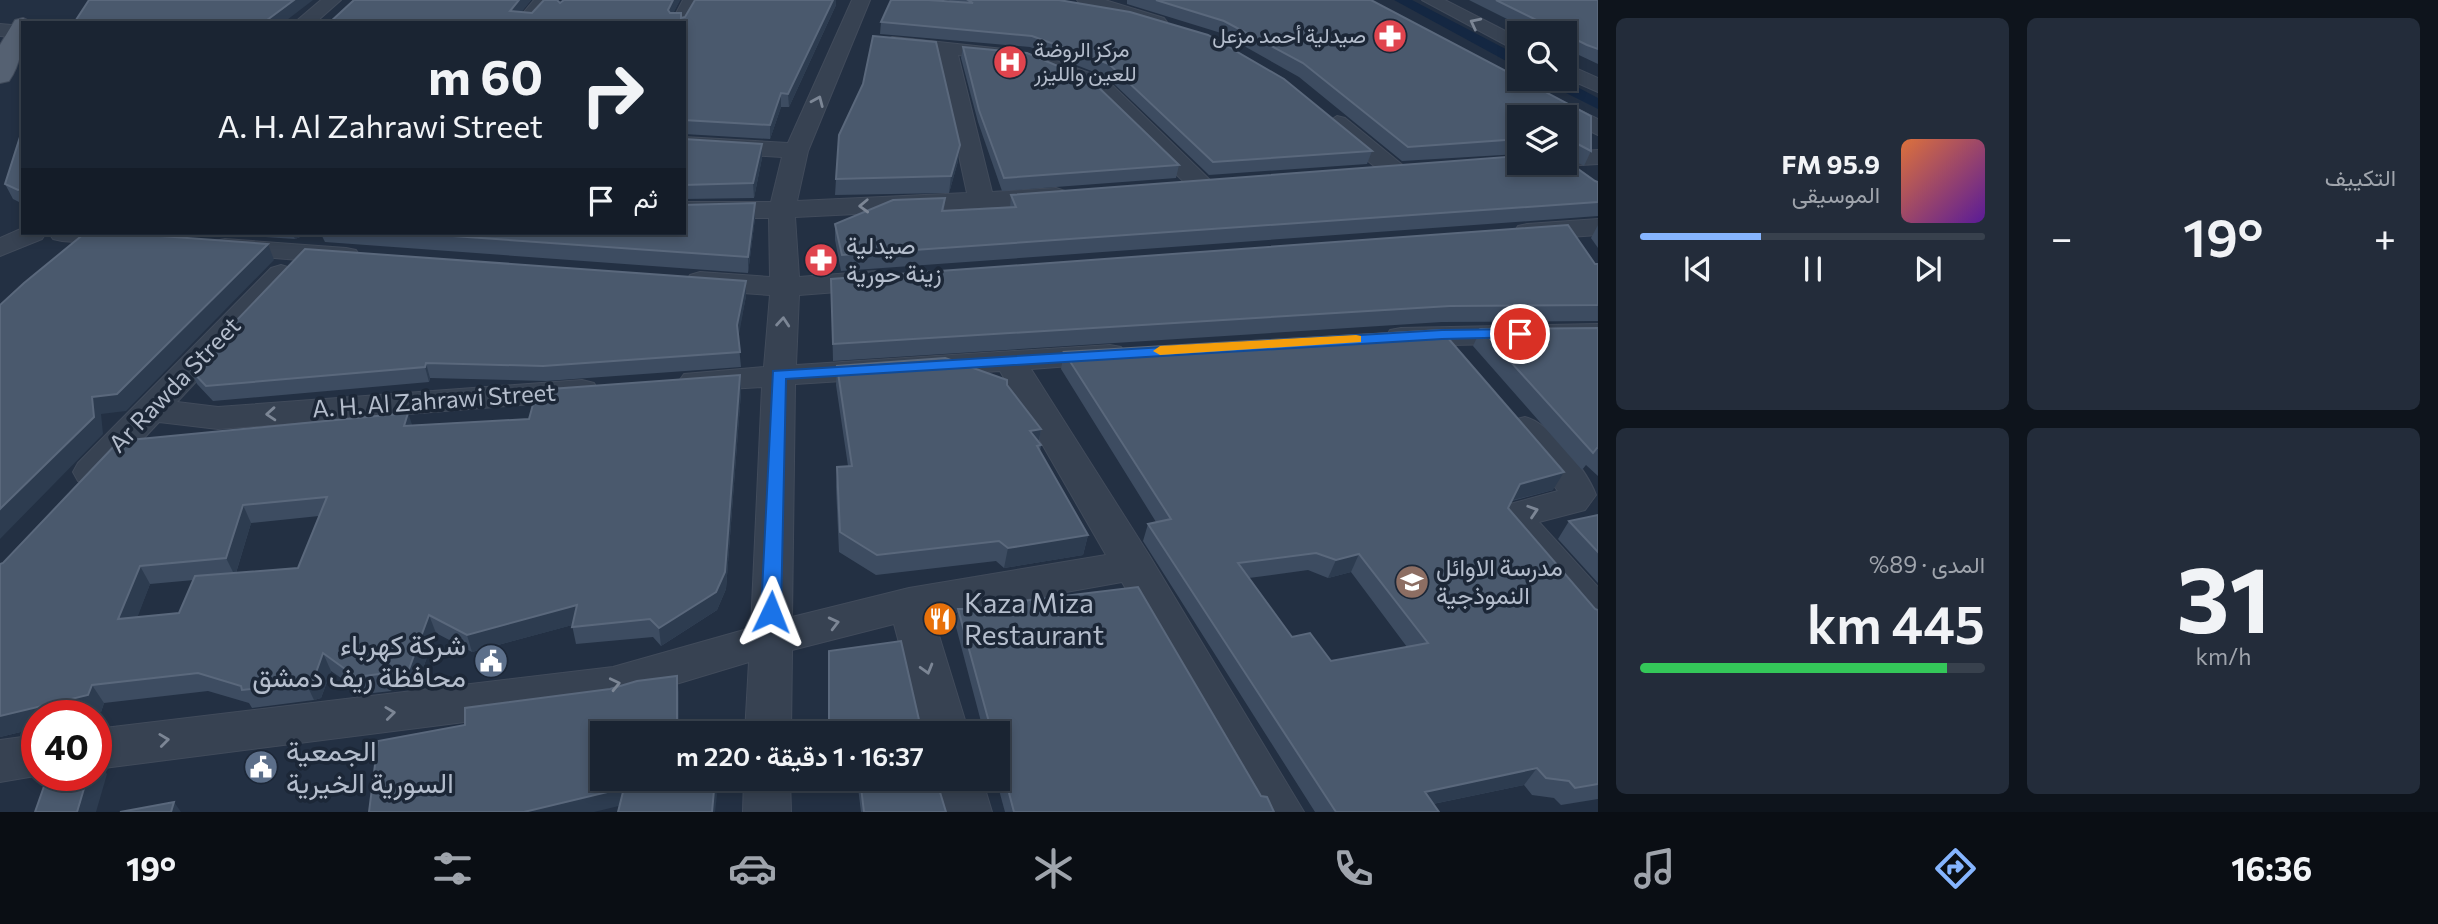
<!DOCTYPE html>
<html lang="ar">
<meta charset="utf-8">
<style>
body{margin:0;font-family:Commissioner,Vazirmatn,sans-serif;background:#232c3a;color:#f1f3f6;direction:rtl;height:100vh;display:flex;flex-direction:column;font-size:26px;white-space:nowrap}
*{box-sizing:border-box;margin:0}
p{font-size:23px;color:#9fa4ac}
.icon{flex:none;width:38px;height:38px;fill:none;stroke:currentColor;stroke-width:2;stroke-linecap:round;stroke-linejoin:round}
.map{position:relative;flex:1;overflow:hidden;direction:ltr}
.sheet{display:flex;flex-direction:column;gap:18px;padding:18px;background:#0e141c;width:840px}
.sheet>*{flex:none}
.banner{position:absolute;left:21px;top:21px;width:665px;height:214px;border-radius:0px;box-shadow:0 4px 10px #0003,0 0 0 2px #38414d;direction:rtl;background:#1a2432;color:#f1f3f6;overflow:hidden}
.controls{position:absolute;left:1507px;top:21px;display:grid;gap:14px}
.controls a{display:grid;place-items:center;width:70px;height:70px;border-radius:0px;background:#1a2432;box-shadow:0 4px 10px #0003,0 0 0 2px #38414d;font-size:35px}
.speed{position:absolute;left:21px;top:700px;display:flex;gap:14px;font-size:35px;font-weight:700;text-align:center}
.speed>*{display:grid;place-content:center;width:91px;height:91px;border-radius:50%;background:#1a2432;box-shadow:0 4px 10px #0003,0 0 0 2px #38414d;line-height:1}
.speed .limit{border:10px solid #d22;background:#fff;color:#111}
.pin{position:absolute;display:grid;place-items:center;width:60px;height:60px;color:#fff;margin:-30px;border:4px solid #fff;border-radius:50%;box-shadow:0 2px 7px #0007}
.me{position:absolute;width:77px;margin:-38px;rotate:2deg;stroke-linejoin:round;filter:drop-shadow(0 0 5px #0008)}
.turn{display:flex;align-items:center;gap:24px;height:147px;padding:0 28px;font-size:32px}
.turn .icon{width:91px;height:91px;stroke-width:2.5}
.turn b{display:block;font-size:49px;line-height:60px}
.then{display:flex;align-items:center;height:66px;padding:0 28px;background:#0003;gap:14px;font-size:26px}
.big{font-size:52px;font-weight:600;line-height:1.1}
.sheet .card{flex:1;display:flex;flex-direction:column;justify-content:center;gap:10px;min-width:0;padding:0 24px;border-radius:10px;background:#232c3a}
.sheet .dial{align-items:center;gap:0}
.dial b{font-size:91px;line-height:1}
.song{display:flex;align-items:center;gap:21px}
.cover{width:84px;height:84px;border-radius:10px;background:linear-gradient(135deg,hsl(20 70% 55%),hsl(270 70% 35%))}
.played{height:7px;border-radius:4px;background:linear-gradient(90deg,#86b5ff 35%,#38414d 35%)}
.keys{display:flex;justify-content:space-around;direction:ltr}
.heat{display:flex;justify-content:space-between;align-items:center;font-size:38px;direction:ltr}
.charge{height:10px;border-radius:5px;background:linear-gradient(90deg,#34c759 89%,#38414d 0)}
.sheet .tiles{flex:1;display:grid;gap:18px;grid-template-columns:repeat(2,1fr)}
.trip{position:absolute;left:590px;top:721px;width:420px;height:70px;border-radius:0px;background:#1a2432;box-shadow:0 4px 10px #0003,0 0 0 2px #38414d;font-weight:600;line-height:70px;text-align:center;direction:rtl}
.menu{display:flex;height:112px;justify-content:space-around;align-items:center;background:#0a0e14;color:#9fa4ac}
.menu .icon{width:49px;height:49px}
.menu .current{color:#86b5ff}
.menu b{font-size:32px;color:#f1f3f6}
main{display:flex;flex:1;min-height:0}
.map>svg:first-child{display:block}
.water{fill:#142742}
.lines{fill:none;stroke-linecap:round;stroke-linejoin:round}
.minor-casing{stroke:#414b5b;stroke-width:2}
.major-casing{stroke:#414b5b;stroke-width:2}
.minor{fill:#374252;fill-rule:evenodd}
.major{fill:#556172;fill-rule:evenodd}
.wall{fill:#3d4c61;fill-rule:evenodd}
.shaded-wall{fill:#2d3c50}
.building{fill:#4a596d;stroke:#5a687c;stroke-width:2;fill-rule:evenodd}
.oneway{stroke:#7c8695}
.route{fill:#1a73e8;stroke:#114b97;stroke-width:2}
.slow{fill:#f59e0b}
.labels{text-anchor:middle;stroke-width:7;stroke-linejoin:round;paint-order:stroke}
.far-poi-label{font-size:21px;fill:#b4bdcc;stroke:#1c2737;text-anchor:end}
.poi-label{font-size:24px;fill:#b4bdcc;stroke:#1c2737;text-anchor:start}
.street-label{font-size:24px;fill:#b4bdcc;stroke:#1c2737}
.near-poi-label{font-size:28px;fill:#b4bdcc;stroke:#1c2737;text-anchor:start}
</style>
<main>
<section class="sheet">
<div class="tiles">
<div class="card"><p>التكييف</p>
<div class="heat"><a>−</a><b class="big">19°</b><a>+</a></div>
</div>
<div class="card">
<div class="song"><i class="cover"></i><div><b>95.9 FM</b><p>الموسيقى</p></div></div>
<div class="played"></div>
<div class="keys"><svg class="icon" aria-label="previous" viewBox="0 0 24 24"><path d="M18 5L8 12l10 7zM5 5v14"/></svg><svg class="icon" aria-label="pause" viewBox="0 0 24 24"><path d="M8 5v14M16 5v14"/></svg><svg class="icon" aria-label="next" viewBox="0 0 24 24"><path d="M6 5l10 7-10 7zM19 5v14"/></svg></div>
</div>
<div class="card dial"><b>31</b><p>km/h</p></div>
<div class="card"><p>المدى · 89%</p><b class="big">445 km</b><div class="charge"></div></div>
</div>
</section>
<div class="map">
<svg width="1598" height="812" viewBox="0 0 1598 812">
<rect width="100%" height="100%" fill="#233043"/>
<!-- water -->
<g class="water">
<path d="M1394,0h18l107,56v12z"/>
<path d="M1538,79h24l36,19v11z"/>
</g>
<g class="lines">
<!-- minor casing -->
<g class="minor-casing">
<g id="minor">
<path d="M321,0h20l-26,23h-21z"/>
<path d="M534,0h19l-19,23h-19z"/>
<path d="M683,0h18l-17,28v-5h-13z"/>
<path d="M852,0h18l-62,151 -11,50 170,-8 -30,-140 -52,-6 -3,-4 10,-6 121,13 3,4 -3,4 -7,2 -48,-5 34,137 64,-4 9,3 4,5 -4,5 -9,3 -261,13 4,60 77,-6 10,3 4,6 -4,6 -10,3 -77,6 -3,70 314,-20 11,2 5,7 -5,7 -11,2 -79,6 118,186 155,257h-50l-132,-230 -189,34 36,117h-46l-29,-109 -102,26 -1,83h-46l4,-71 -136,41 -517,66v-40l517,-62 138,-39 11,-241 -67,4 -11,-3 -5,-7 5,-7 80,-7 6,-72 -70,-5 -10,-3 -4,-6 4,-6 10,-3 70,5 -1,-59h-85v-16h87l11,-45 -98,-6v-14l104,6zM1000,371l106,184 -197,33 -117,29 3,-233z"/>
<path d="M1077,0h28l59,18 3,4 -10,6 -77,-24z"/>
<path d="M1422,0h23l74,38v14z"/>
<path d="M0,24l23,2v12l-23,-2z"/>
<path d="M1051,59l55,20 105,102 4,5 -4,5h-18l-103,-102 -46,-20 -3,-4z"/>
<path d="M1564,63l34,15v14l-34,-15z"/>
<path d="M1553,97l45,22v16l-53,-26 -3,-5 3,-5z"/>
<path d="M1337,116l8,2 60,49 3,5 -3,5h-18l-58,-49 -3,-5z"/>
<path d="M1598,150v14l-34,2 -9,-3h9v-11z"/>
<path d="M1598,219v16l-71,5 -9,-2 -4,-6 4,-6 9,-2z"/>
<path d="M23,228v5h23l-4,6 -42,17v-18z"/>
<path d="M49,233h87l4,5 -4,6 -10,2 -64,-5 -9,-2z"/>
<path d="M225,239l121,9 10,2 4,6 -4,6 -10,2 -131,-11 -4,-6 4,-6z"/>
<path d="M281,265l10,3 4,6 -4,6 -114,122 41,5 364,-27 12,3 4,7 -4,7 -12,3 -364,29 -59,-7 -55,59 -13,3 -13,-3 -5,-9 5,-9 193,-195z"/>
<path d="M1598,324v18l-197,4 -11,-2 -4,-7 4,-7 11,-2z"/>
<path d="M1525,417c25,6 62,54 71,78l-11,15 -46,12 59,65v43l-14,-5 -84,-101 10,-20 48,-13 -50,-63 5,-8z"/>
<path d="M37,735v40h4l-41,7v-42z"/>
<path d="M744,779h46l1,33h-48z"/>
<path d="M936,779h46l10,33h-48z"/>
</g>
</g>
<!-- major casing -->
<g class="major-casing">
<path id="major" d="M23,18l10,5h-10c0,20 -2,41 -14,58l-9,2v-38l15,-25z"/>
</g>
<!-- minor -->
<use href="#minor" class="minor"/>
<!-- major -->
<use href="#major" class="major"/>
</g>
<!-- wall -->
<g class="wall">
<path d="M531,0l-10,12 11,1 28,-10 4,-3h116l-7,13 8,5 155,-13 -47,102h-8l-11,32 -86,-5v-111h-355z"/>
<path d="M948,0h111l313,151 -5,13 -158,11 -102,-98 -77,-30 -150,-13 1,-12 69,-21z"/>
<path d="M1127,0h244l220,116v35l-7,15 -19,-10 -1,1v-40h-45v37l-117,7 -103,-84 -78,-44 -94,-29z"/>
<path d="M1469,0h129v64l-34,-16v-15h-29z"/>
<path d="M963,47l216,118 -3,13 -174,13 -24,-69 -17,-64z"/>
<path d="M863,84l95,77 -9,32 -114,2 1,-16z"/>
<path d="M23,132v72l-10,-5 -8,-15z"/>
<path d="M684,139l78,19 -8,40 -70,1z"/>
<path d="M1595,181l3,1v36v-2l-757,55 -6,-31v-16l110,-26 -1,13 66,-4 1,-12z"/>
<path d="M755,218l-7,55 -423,-31 -4,-8 -9,-1h372z"/>
<path d="M1598,225v23l-7,-10z"/>
<path d="M202,233h108l-15,6z"/>
<path d="M1595,264h3v57l-156,1 -609,39 -2,-82z"/>
<path d="M746,296l-8,40 3,31 -195,14 -116,-3 -1,4 -216,19 -16,-17 -7,-15z"/>
<path d="M1598,328v148l-12,-11 -4,5 -109,-124 8,-17z"/>
<path d="M1064,352l489,138 -41,11 -4,7 87,101 3,1v189l-37,6 -7,-7 -22,-3 -8,-10 -91,19 6,8h-124l-172,-271 5,-17 8,-2 -95,-153zM1308,570l20,8 23,-6 56,75 -76,14 -39,-24 -43,-59z"/>
<path d="M837,366l170,19 34,44 -2,13 2,3 -1,6 48,84 -5,20 -79,13 -8,-7 -120,14 -37,-23 -3,-65 1,-20 11,-1 -12,-81z"/>
<path d="M740,375l1,17 -15,197 -9,21 -56,36 -8,-9 -77,7 -4,-19 -100,27 -36,-19 -20,54 -6,2 -46,5 -33,-23 -10,27 -7,2 -62,8 -3,-5 -41,-12 -104,12 -3,9 -64,4v12l-37,9v-173l412,-139 117,-6zM319,516l-21,52 -62,5 15,-50zM194,580l-15,33 -42,4 13,-33z"/>
<path d="M1598,515v68l-40,-44 11,-18z"/>
<path d="M982,606l279,190 13,16h-269l-9,-33h2v-46h-14l-28,-106 2,-18h23z"/>
<path d="M829,666l93,67h-93z"/>
<path d="M857,779h79l10,33h-85z"/>
</g>
<!-- shaded-wall -->
<g class="shaded-wall">
<path d="M294,0h19l-30,23h-20z"/>
<path d="M519,0h12l-18,23 -3,-12z"/>
<path d="M673,0h7l-11,22 -1,-12z"/>
<path d="M833,0h3v5l-47,102 -1,-13z"/>
<path d="M781,93v14l-11,32v-14z"/>
<path d="M762,144v14l-8,40 -1,-15z"/>
<path d="M960,145l-2,16 -9,32 2,-17z"/>
<path d="M23,189v10l-5,-9z"/>
<path d="M755,203v15l-7,55v-16z"/>
<path d="M292,233h18l-15,6z"/>
<path d="M268,244l6,16 -148,151 -25,3 2,20 -103,105v-30l92,-112z"/>
<path d="M746,281v15l-8,44 -1,-15z"/>
<path d="M426,363l4,15 -1,4 -4,-15z"/>
<path d="M740,375l1,17 -15,197 -9,21 -56,36 -2,-18z"/>
<path d="M408,413l6,17 -10,-4z"/>
<path d="M1041,429l-3,17 -8,-15z"/>
<path d="M1564,472l-11,18 -44,11 11,-17z"/>
<path d="M243,505l8,18 -16,53 -9,-18z"/>
<path d="M1088,535l-5,20 -79,13 4,-20z"/>
<path d="M1359,554l-8,18 -23,6 8,-18z"/>
<path d="M140,566l10,18 -20,53 -12,-18z"/>
<path d="M577,605l3,18 -108,29 -5,-17z"/>
<path d="M429,615l7,18 -20,54 -6,2 -7,-18z"/>
<path d="M323,653l8,18 -10,27 -7,2 -8,-17z"/>
<path d="M677,676l2,16v41h-2z"/>
<path d="M92,685l12,18 -3,9 -15,4h-49v12l-37,9v-21z"/>
<path d="M96,760l11,14 -11,38h-19l11,-37h8z"/>
<path d="M1537,768l-13,17 -111,23 12,-16z"/>
<path d="M715,779l2,16 -2,17h-3z"/>
<path d="M624,788l3,16 -33,8h-70z"/>
<path d="M174,802l7,10h-10z"/>
</g>
<!-- building -->
<g class="building">
<path d="M89,0h205l-31,23h-189z"/>
<path d="M354,0h165l-9,11 22,2 12,-13h13l3,3 4,-3h109l-5,10 2,3h11v5l4,-1 10,-17h138l-45,94 -7,-1 -11,32 -86,-5v-97h-355z"/>
<path d="M891,0h37l45,3 -5,-3h91l71,12 78,23 76,44 88,72 -159,11 -104,-98 -77,-28 -151,-14z"/>
<path d="M1156,0h215l220,116v35l-19,-10 -2,5h-6v-29h-45v22l-111,8 -105,-84 -79,-42z"/>
<path d="M1496,0h102v49l-11,-4z"/>
<path d="M873,36l63,6 24,103 -9,31 -115,3 3,-44 24,-51z"/>
<path d="M963,47l64,6 64,27 88,85 -175,13 -25,-68z"/>
<path d="M23,132v57l-5,1 -13,-6 15,-47z"/>
<path d="M684,139l78,5 -9,39 -69,2z"/>
<path d="M1519,156v7h45v-4l31,22 3,1v20l-756,53 -7,-31 58,-24 52,-2 -3,13 74,-4 -5,-12z"/>
<path d="M755,203l-7,54 -338,-24h274v-28z"/>
<path d="M1568,225l27,39h3v41l-148,1 -617,38 -2,-65z"/>
<path d="M85,233h34l149,11 -151,150 -25,3 2,20 -94,92v-204l24,-22z"/>
<path d="M305,249l441,32 -9,44 3,27 -197,14 -117,-3 -1,4 -219,19 -16,-17z"/>
<path d="M1598,328v120h-1l-4,5 -112,-124z"/>
<path d="M1441,330l123,142 -44,12 -12,24 87,101 3,1v174l-23,4 -6,-7 -23,-3 -9,-10 -112,24 14,20h-103l-188,-288 23,-5 -107,-167zM1316,553l20,7 23,-6 69,89 -97,18 -21,-28 -18,4 -54,-74z"/>
<path d="M945,358l62,22v5l34,44 -11,2 11,14 -4,1 51,89 -80,13 -9,-7 -122,14 -37,-23 -3,-65 15,-1 -15,-100z"/>
<path d="M740,375l-15,197 -9,20 -57,36 -9,-9 -78,8 5,-22 -110,30 -38,-20 -20,54 -6,2 -47,6 -33,-24 -10,28 -7,2 -64,7 -1,-4 -43,-13 -106,12 -4,10 -88,21v-152l3,-1 116,-122 289,-28 -4,13 125,-7 8,-29zM327,497l-29,71 -103,8 -16,37 -61,6 22,-53 86,-8 17,-53z"/>
<path d="M1598,515v37l-29,-31z"/>
<path d="M1138,587l123,209 6,1 7,15h-260l-16,-61v-18h-6l-34,-124h24v-3z"/>
<path d="M901,641l21,92h-67l-1,-8 -25,3v-77z"/>
<path d="M677,676v57h-75v46h75v7l38,-7 -3,33h-94l6,-24 -100,24h-155l9,-71 87,-16v-17l145,-19 27,-8z"/>
<path d="M48,775h40l-11,37h-42z"/>
<path d="M860,779h76l10,33h-82z"/>
<path d="M174,802l-3,10h-51z"/>
</g>
<!-- one-way arrows -->
<defs><path id="oneway-chevron" d="M-2-3.5L2.5 0L-2 3.5" fill="none" stroke-width="1.6" stroke-linecap="round" stroke-linejoin="round" transform="scale(1.75)"/></defs>
<g class="oneway">
<use href="#oneway-chevron" transform="translate(1475 23) rotate(-153)"/>
<use href="#oneway-chevron" transform="translate(818 101) rotate(-67)"/>
<use href="#oneway-chevron" transform="translate(864 206) rotate(178)"/>
<use href="#oneway-chevron" transform="translate(783 322) rotate(-85)"/>
<use href="#oneway-chevron" transform="translate(271 414) rotate(176)"/>
<use href="#oneway-chevron" transform="translate(1533 511) rotate(-18)"/>
<use href="#oneway-chevron" transform="translate(834 623) rotate(-14)"/>
<use href="#oneway-chevron" transform="translate(927 669) rotate(74)"/>
<use href="#oneway-chevron" transform="translate(615 684) rotate(-13)"/>
<use href="#oneway-chevron" transform="translate(390 713) rotate(-7)"/>
<use href="#oneway-chevron" transform="translate(164 740) rotate(-7)"/>
</g>
<!-- route -->
<path class="route" d="M1520,329l7,5 -2,3 -83,2 -656,40 -5,233 -3,6h-14l-3,-6 12,-241 669,-41z"/>
<!-- slow -->
<path class="slow" d="M1356,335l5,1v6l-201,13 -7,-4 7,-5z"/>
<!-- icons -->
<defs>
<g id="pharmacy-disc" transform="scale(1.75)"><circle r="9.5" fill="#e0444e" stroke="#1c2737"/><path d="M-2-6h4v4h4v4h-4v4h-4v-4h-4v-4h4Z" fill="#fff"/></g>
<g id="hospital-disc" transform="scale(1.75)"><circle r="9.5" fill="#e0444e" stroke="#1c2737"/><path d="M-5-5h3v3.5h4V-5h3V5h-3V1.5h-4V5h-3Z" fill="#fff"/></g>
<g id="school-disc" transform="scale(1.75)"><circle r="9.5" fill="#8d6e63" stroke="#1c2737"/><path d="M0-5L7-2L0 1L-7-2ZM-4 1L0 2.5L4 1V4Q0 6-4 4Z" fill="#fff"/></g>
<g id="restaurant-disc" transform="scale(1.75)"><circle r="9.5" fill="#e8710a" stroke="#1c2737"/><path d="M-5-6h1v4h1v-4h1v4h1v-4h1v5L-1.5 .5V6h-2V.5L-5-1ZM5-6V6H3V1.5H1.5Q1.5-4 5-6Z" fill="#fff"/></g>
<g id="civic-disc" transform="scale(1.75)"><circle r="9.5" fill="#5c6f8a" stroke="#1c2737"/><path d="M-.6-6.5H3V-4.5H.6V-3L4-1V1h2V6H-6V1h2V-1L-.6-3ZM-1.2 2.5V6h2.4V2.5Z" fill="#fff"/></g>
</defs>
<g fill-rule="evenodd">
<use href="#pharmacy-disc" x="1390" y="36"/>
<use href="#hospital-disc" x="1010" y="62"/>
<use href="#pharmacy-disc" x="821" y="260"/>
<use href="#school-disc" x="1412" y="582"/>
<use href="#restaurant-disc" x="940" y="619"/>
<use href="#civic-disc" x="491" y="661"/>
<use href="#civic-disc" x="261" y="767"/>
</g>
<g class="labels">
<!-- far-poi labels -->
<g class="far-poi-label">
<text x="1366" y="43">صيدلية أحمد مزعل</text>
<text x="1034" y="57" text-anchor="start">مركز الروضة<tspan x="1034" dy="24">للعين والليزر</tspan></text>
</g>
<!-- poi labels -->
<g class="poi-label">
<text x="846" y="254">صيدلية<tspan x="846" dy="28">زينة حورية</tspan></text>
<text x="1436" y="576">مدرسة الاوائل<tspan x="1436" dy="28">النموذجية</tspan></text>
</g>
<!-- street labels -->
<g class="street-label">
<text transform="translate(175 385) rotate(-46)" y="8">Ar Rawda Street</text>
<text transform="translate(434 401) rotate(-4)" y="8">A. H. Al Zahrawi Street</text>
</g>
<!-- near-poi labels -->
<g class="near-poi-label">
<text x="964" y="613">Kaza Miza<tspan x="964" dy="32">Restaurant</tspan></text>
<text x="466" y="655" text-anchor="end">شركة كهرباء<tspan x="466" dy="32">محافظة ريف دمشق</tspan></text>
<text x="286" y="761">الجمعية<tspan x="286" dy="32">السورية الخيرية</tspan></text>
</g>
</g>
</svg>
<div class="controls">
<a><svg class="icon" aria-label="search" viewBox="0 0 24 24"><circle cx="10" cy="10" r="6"/><path d="M15 15l6 6"/></svg></a>
<a><svg class="icon" aria-label="layers" viewBox="0 0 24 24"><path d="M12 4l9 5-9 5-9-5zM3 14l9 5 9-5"/></svg></a>
</div>
<div class="speed"><div class="limit">40</div></div>
<div class="pin" style="left:1520px;top:334px;background:#d93025"><svg class="icon" aria-label="arrive" viewBox="0 0 24 24"><path d="M6 21V4h12l-3 4 3 4H6"/></svg></div>
<svg class="me" style="left:771px;top:612px" viewBox="-20 -20 40 40"><path d="M0-17L14 15 0 8-14 15z" fill="#1a73e8" stroke="#fff" stroke-width="4"/></svg>
<div class="trip">16:37 · 1 دقيقة · 220 m</div>
<div class="banner">
<div class="turn"><svg class="icon" aria-label="right" viewBox="0 0 24 24"><path d="M7 20v-9h11M14 6l5 5-5 5"/></svg><div><b>60 m</b>A. H. Al Zahrawi Street</div></div>
<div class="then">ثم<svg class="icon" aria-label="arrive" viewBox="0 0 24 24"><path d="M6 21V4h12l-3 4 3 4H6"/></svg></div>
</div>
</div>
</main>
<nav class="menu">
<b>16:36</b>
<svg class="icon current" aria-label="directions" viewBox="0 0 24 24"><path d="M12 3l9 9-9 9-9-9zM9 14v-3h6M13 9l2 2-2 2"/></svg>
<svg class="icon" aria-label="music" viewBox="0 0 24 24"><path d="M9 18V5l10-2v13"/><circle cx="6" cy="18" r="3"/><circle cx="16" cy="16" r="3"/></svg>
<svg class="icon" aria-label="phone" viewBox="0 0 24 24"><path d="M5 4h4l2 5-3 2q2 4 5 5l2-3 5 2v4C11 20 4 13 5 4z"/></svg>
<svg class="icon" aria-label="climate" viewBox="0 0 24 24"><path d="M12 3v18M4 7l16 10M4 17L20 7"/></svg>
<svg class="icon" aria-label="car" viewBox="0 0 24 24"><path d="M5 17H2v-5l4-1 3-4h7l3 4 3 1v5h-3M9 17h6M6 11h13"/><circle cx="7" cy="17" r="2"/><circle cx="17" cy="17" r="2"/></svg>
<svg class="icon" aria-label="filters" viewBox="0 0 24 24"><path d="M4 7h16M4 17h16"/><circle cx="9" cy="7" r="2"/><circle cx="15" cy="17" r="2"/></svg>
<b>19°</b>
</nav>
